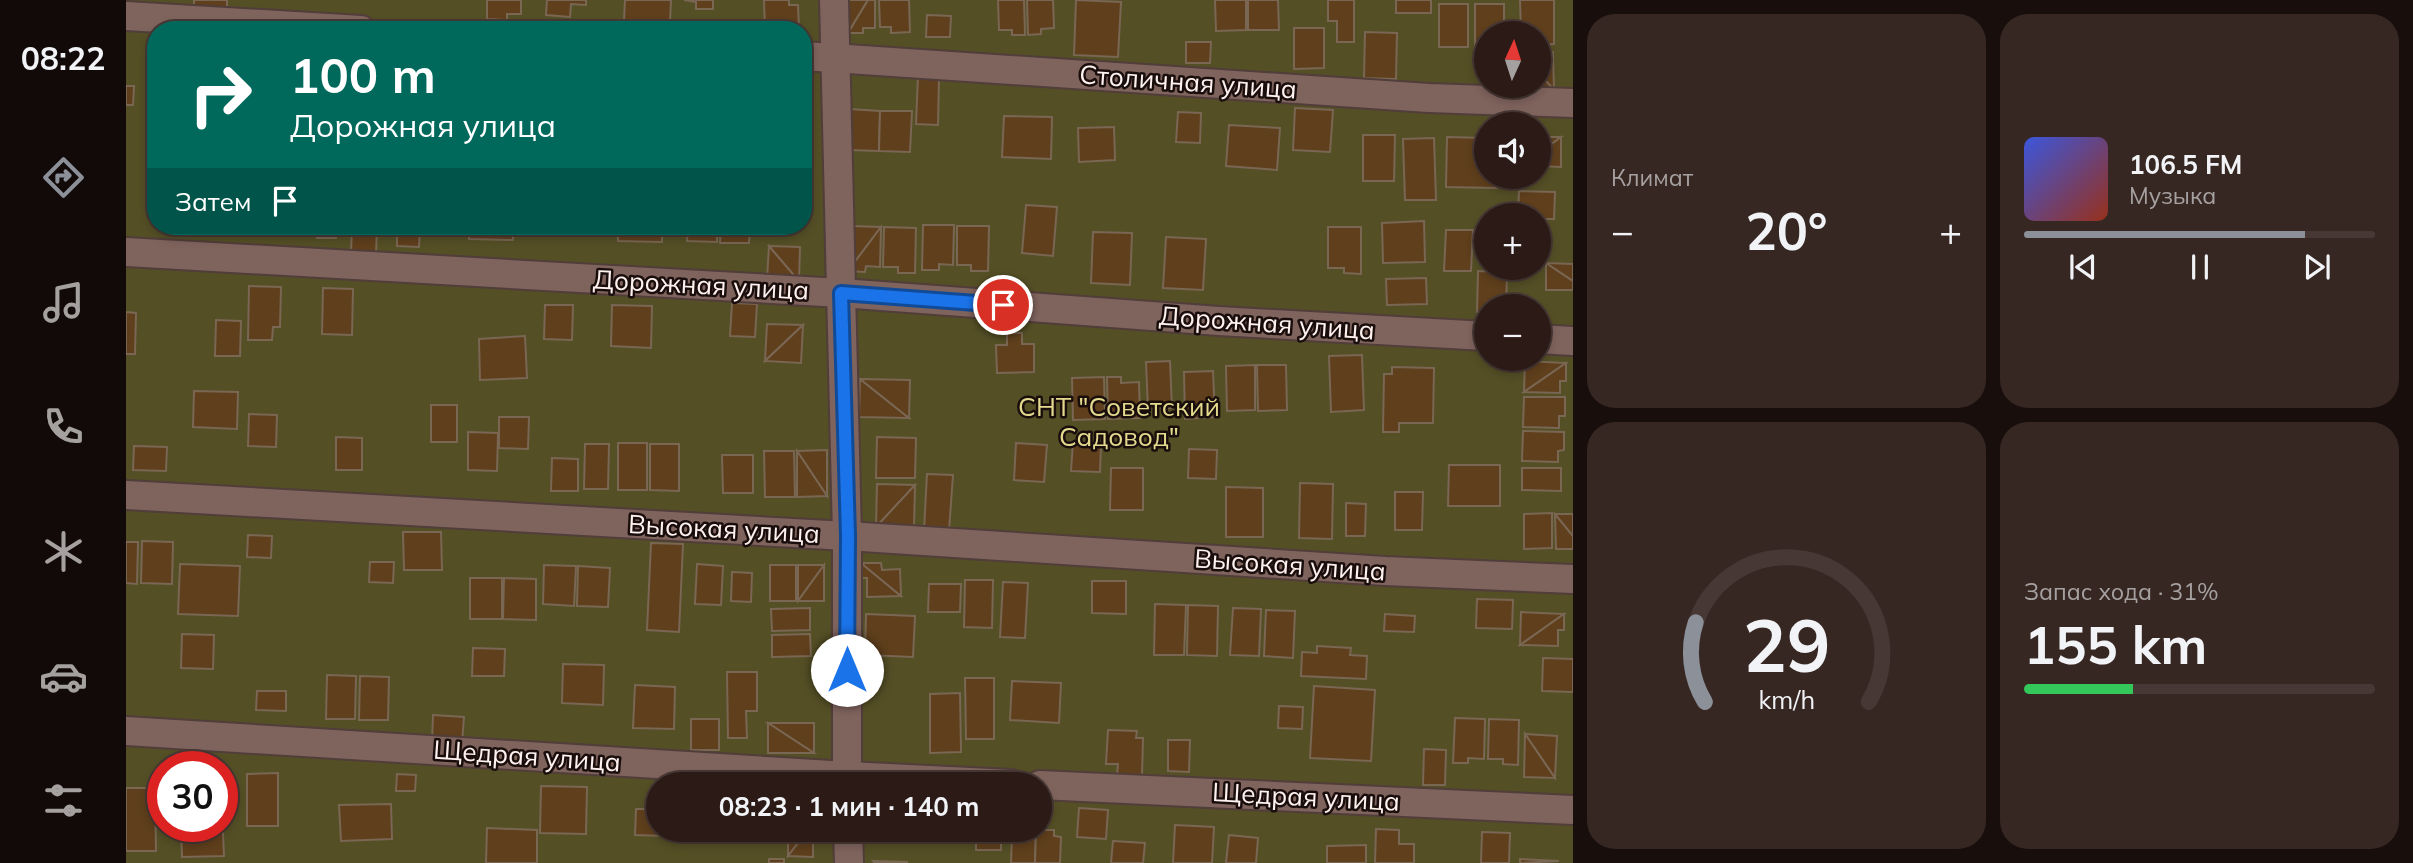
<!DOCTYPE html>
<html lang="ru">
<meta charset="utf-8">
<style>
body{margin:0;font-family:Mulish,sans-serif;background:#372723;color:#f1f3f6;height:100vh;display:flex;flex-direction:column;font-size:26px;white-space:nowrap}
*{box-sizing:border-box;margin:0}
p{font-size:23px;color:#a6a1a1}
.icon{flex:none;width:38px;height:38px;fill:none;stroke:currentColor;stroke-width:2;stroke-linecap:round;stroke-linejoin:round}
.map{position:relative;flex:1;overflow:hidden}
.drawer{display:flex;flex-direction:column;gap:14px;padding:14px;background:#180e0c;width:840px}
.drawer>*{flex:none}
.hud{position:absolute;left:21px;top:21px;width:665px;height:214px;border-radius:28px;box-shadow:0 4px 10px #0003,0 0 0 2px #473835;background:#00695c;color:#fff;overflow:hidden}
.needle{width:46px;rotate:3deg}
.fabs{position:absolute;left:1348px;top:21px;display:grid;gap:14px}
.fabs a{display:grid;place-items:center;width:77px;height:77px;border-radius:50%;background:#2b1a16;box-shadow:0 4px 10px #0003,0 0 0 2px #473835;font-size:35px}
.speed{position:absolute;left:21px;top:751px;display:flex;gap:14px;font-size:35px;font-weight:700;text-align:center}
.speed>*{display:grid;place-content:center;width:91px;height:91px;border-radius:50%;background:#2b1a16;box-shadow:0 4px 10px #0003,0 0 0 2px #473835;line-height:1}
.speed .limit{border:10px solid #d22;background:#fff;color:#111}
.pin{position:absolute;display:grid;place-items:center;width:60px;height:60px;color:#fff;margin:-30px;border:4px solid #fff;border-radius:50%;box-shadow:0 2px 7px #0007}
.me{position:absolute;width:77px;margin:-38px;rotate:0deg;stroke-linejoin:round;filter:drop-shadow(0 0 5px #0008)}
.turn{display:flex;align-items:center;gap:24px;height:147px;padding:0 28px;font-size:32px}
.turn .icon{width:91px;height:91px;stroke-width:2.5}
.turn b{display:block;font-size:49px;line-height:60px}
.then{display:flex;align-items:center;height:66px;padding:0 28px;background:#0003;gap:14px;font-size:26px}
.big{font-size:52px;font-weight:700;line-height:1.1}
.drawer .tile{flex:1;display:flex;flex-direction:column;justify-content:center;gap:10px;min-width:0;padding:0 24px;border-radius:28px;background:#372723}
.drawer .dial{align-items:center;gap:0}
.dial svg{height:182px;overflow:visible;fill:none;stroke:#473835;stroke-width:7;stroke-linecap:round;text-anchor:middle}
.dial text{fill:#f1f3f6;stroke:none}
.song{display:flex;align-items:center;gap:21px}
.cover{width:84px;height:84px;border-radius:10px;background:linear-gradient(135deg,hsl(230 70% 55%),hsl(10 70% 35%))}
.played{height:7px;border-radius:4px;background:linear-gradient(90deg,#8c9099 80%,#473835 80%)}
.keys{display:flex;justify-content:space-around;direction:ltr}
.heat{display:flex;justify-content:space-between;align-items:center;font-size:38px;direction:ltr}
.charge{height:10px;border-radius:5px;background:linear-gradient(90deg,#34c759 31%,#473835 0)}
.drawer .tiles{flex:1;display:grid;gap:14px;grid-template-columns:repeat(2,1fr)}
.trip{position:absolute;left:520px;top:772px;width:406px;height:70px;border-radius:35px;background:#2b1a16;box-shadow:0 4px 10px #0003,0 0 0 2px #473835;font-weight:700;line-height:70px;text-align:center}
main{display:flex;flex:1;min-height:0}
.tab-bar{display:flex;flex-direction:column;width:126px;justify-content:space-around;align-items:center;background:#110a09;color:#a6a1a1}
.tab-bar .icon{width:49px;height:49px}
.tab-bar .selected{color:#8c9099}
.tab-bar b{font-size:32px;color:#f1f3f6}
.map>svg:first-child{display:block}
.green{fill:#544f25;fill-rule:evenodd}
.building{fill:#5f3f1c;stroke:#796653;stroke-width:2}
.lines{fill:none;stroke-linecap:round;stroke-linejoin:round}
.minor-casing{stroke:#513d3a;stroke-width:32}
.minor{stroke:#7f635d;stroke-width:28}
.route-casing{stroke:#114b97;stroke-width:18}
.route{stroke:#1a73e8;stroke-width:12}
.labels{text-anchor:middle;stroke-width:5;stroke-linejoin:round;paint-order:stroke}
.street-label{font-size:26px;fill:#fff1ee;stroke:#190e0c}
.park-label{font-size:26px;fill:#e4da8e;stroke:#190e0c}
</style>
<main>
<nav class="tab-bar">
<b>08:22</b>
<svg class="icon selected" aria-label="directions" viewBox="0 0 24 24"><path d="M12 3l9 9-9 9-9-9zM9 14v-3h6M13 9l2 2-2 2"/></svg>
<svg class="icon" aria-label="music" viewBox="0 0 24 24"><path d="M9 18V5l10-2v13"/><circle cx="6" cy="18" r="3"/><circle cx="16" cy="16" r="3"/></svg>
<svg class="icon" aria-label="phone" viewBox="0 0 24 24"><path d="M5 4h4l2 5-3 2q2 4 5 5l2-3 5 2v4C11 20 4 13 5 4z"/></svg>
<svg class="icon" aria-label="climate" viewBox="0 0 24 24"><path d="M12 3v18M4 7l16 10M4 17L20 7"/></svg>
<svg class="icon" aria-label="car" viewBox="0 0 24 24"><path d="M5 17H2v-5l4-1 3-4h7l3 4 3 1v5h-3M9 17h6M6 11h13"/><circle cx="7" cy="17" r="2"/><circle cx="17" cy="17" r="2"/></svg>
<svg class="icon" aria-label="filters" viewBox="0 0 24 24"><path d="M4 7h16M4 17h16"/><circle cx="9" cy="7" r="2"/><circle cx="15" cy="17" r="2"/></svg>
</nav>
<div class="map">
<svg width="1447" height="863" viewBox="0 0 1447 863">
<rect width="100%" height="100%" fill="#39221d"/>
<!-- green -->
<path class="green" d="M0,0h1447v863h-1447zM30,30h647v196h-647zM1360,33h52v53h-52zM1360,124h52v53h-52zM1360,215h52v53h-52zM1360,306h52v53h-52zM37,766h59v60h-59zM532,784h382v46h-382z"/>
<!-- building -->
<g class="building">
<rect x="68" y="0" width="33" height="10"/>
<path d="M361,0h34v14h-14v6l-20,-1z"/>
<path d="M421,0h39v5l-15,-1 -1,13 -24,-2z"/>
<path d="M499,0h46l-1,22 -46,-2z"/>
<path d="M558,0h29v9h-17v-7z"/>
<path d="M638,0h25v5h9l1,25h-34z"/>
<path d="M721,0h21l-20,33z"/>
<path d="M742,0h7v28h-12v5h-15z"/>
<path d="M753,0h30l1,32 -19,1v-6h-11z"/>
<path d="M872,0h26l1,35h-13v-5h-13z"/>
<path d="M901,0h26l1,28 -13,1v5l-13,1z"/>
<path d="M950,0l45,2 -3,55 -44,-2z"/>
<path d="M1089,0h31v30l-30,1z"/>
<path d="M1122,0h30l1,30h-31z"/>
<path d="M1202,0h26v42h-17v-21h-9z"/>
<rect x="1270" y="0" width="35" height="13"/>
<path d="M1394,0h34v44l-16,1v-12h-17z"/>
<rect x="1313" y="4" width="29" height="43"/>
<path d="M1349,4h29v29h-18v15h-11z"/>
<path d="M801,15l24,1 -1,21h-24z"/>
<path d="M1168,28h30v40l-30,1z"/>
<path d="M1239,32l32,1 -1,46 -32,-1z"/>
<path d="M1060,42h25l-1,21h-24z"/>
<path d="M1412,52h15l1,38 -16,-18z"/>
<path d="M1412,72l16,18h-33v-4h17z"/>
<path d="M792,76l21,1 -1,48 -22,-1z"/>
<path d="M0,86h8l-1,19h-7z"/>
<path d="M1169,108l38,2 -3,42 -37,-2z"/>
<path d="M723,109l31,2 -1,40 -31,-1z"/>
<path d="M754,111h32l-2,41 -31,-1z"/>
<path d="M1052,112l23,1 -1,30 -24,-1z"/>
<path d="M878,116l48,1 -1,42 -49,-2z"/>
<path d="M1103,125l51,3 -3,42 -51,-4z"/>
<path d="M988,127l1,33 -36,2 -1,-34z"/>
<path d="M1237,135h32l-1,46h-31z"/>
<path d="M1321,137l39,1v39h11v11l-51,-1z"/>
<path d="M1412,137h23l-23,17z"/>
<path d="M1435,137v30l-23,-1v-12z"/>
<path d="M1308,138l2,62h-31l-2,-61z"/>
<path d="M1393,191l36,1 -1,27h-16v-4h-20z"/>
<path d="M900,205l31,2 -4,49 -31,-3z"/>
<path d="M1298,221l1,41 -42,1 -1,-40z"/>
<path d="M797,225h31l-1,40 -14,-1v6h-17z"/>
<path d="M125,226h26v9l-26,-1z"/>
<path d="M191,226h20l-1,12h-19z"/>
<path d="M226,226h25l-1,28 -25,-1z"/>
<path d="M271,226h23l-1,21 -22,-1z"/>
<path d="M343,226h44v14l-44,-1z"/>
<rect x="421" y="226" width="50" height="2"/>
<path d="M492,226h44v16l-44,-1z"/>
<path d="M562,226h29v16l-30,-1z"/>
<path d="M595,226h29l-1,17h-29z"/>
<path d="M724,226l31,1 -33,44z"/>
<path d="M831,226h32l-1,45h-17v-6h-14z"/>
<path d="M755,227l-1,40 -14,-1 -1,6 -17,-1z"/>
<path d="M758,227l32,1 -1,45h-17v-6h-15z"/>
<path d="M1202,227h33v47l-17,-1v-5h-16z"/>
<path d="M1320,230h27l-2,41h-27z"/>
<path d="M967,232l39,1 -2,52 -39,-2z"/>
<path d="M1040,237l40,2 -3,51 -40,-2z"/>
<path d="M643,246l30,35 -32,-2z"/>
<path d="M643,246l31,1 -1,34z"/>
<path d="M1420,263l27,18v9h-27z"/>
<path d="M1420,263l27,1v17z"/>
<path d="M1352,271l29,1 -1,34h-20v6h-9z"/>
<path d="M1300,278l1,26 -40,1 -1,-26z"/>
<path d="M123,286l32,1 -1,40h-7l-1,13h-24z"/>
<path d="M197,288l30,1 -1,46 -30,-1z"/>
<path d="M606,303l25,1 -2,33 -25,-1z"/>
<path d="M419,305h28l-1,35 -28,-1z"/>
<path d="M486,305l40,1 -1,42 -40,-2z"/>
<path d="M0,312l10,1 -1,41h-9z"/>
<path d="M90,320l25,1 -1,35h-25z"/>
<path d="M641,324l36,1 -38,36z"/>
<path d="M677,325l-2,38 -36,-2z"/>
<path d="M881,333h15v11h12v28l-37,1 -1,-28h11z"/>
<path d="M399,336l2,42 -47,2 -1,-41z"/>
<path d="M1236,355l2,55 -33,2 -2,-56z"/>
<path d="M1044,361l2,47 -24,1 -2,-47z"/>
<path d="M1399,361l41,2 -42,29z"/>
<path d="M1440,363v18h-6v12l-36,-1z"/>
<path d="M1129,365v45l-28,1 -1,-45z"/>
<path d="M1131,365h29l1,45 -29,1z"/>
<path d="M1266,367l42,1 -1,55h-34v9h-16l1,-58h8z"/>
<path d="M1087,371l2,46 -30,2 -1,-47z"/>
<path d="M978,377l1,42 -32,1 -1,-42z"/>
<path d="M981,377h14v6l18,-1 1,36 -32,1z"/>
<path d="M734,379l49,39 -50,-1z"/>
<path d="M734,379l50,1 -1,38z"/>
<path d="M68,391l44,1 -1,37 -44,-2z"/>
<path d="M1398,397h41v19h-6v12l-36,-1z"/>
<rect x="305" y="405" width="26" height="37"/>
<path d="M123,414l28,1 -1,32 -28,-1z"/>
<path d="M373,417h30l-1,32 -29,-1z"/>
<path d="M1397,431l41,1v18l-6,1v11l-36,-1z"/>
<path d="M342,432l30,1 -1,38 -29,-1z"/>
<path d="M210,437l26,1v32h-26z"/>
<path d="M751,437l39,1 -1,40h-39z"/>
<path d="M947,442l28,2 -1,28 -29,-1z"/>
<rect x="492" y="443" width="29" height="47"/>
<path d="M890,443l31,2 -3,37 -30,-2z"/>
<path d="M459,444h24l-1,45h-24z"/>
<path d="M524,444h29v47l-29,-1z"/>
<path d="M8,446l33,1 -1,24 -33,-1z"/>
<path d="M1063,449l28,1 -1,29 -28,-1z"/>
<path d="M701,450v46l-30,-45z"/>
<path d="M638,451h30l1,46h-30z"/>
<path d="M671,451l30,45 -30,1z"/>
<path d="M596,455h31v38h-30z"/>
<path d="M426,458l26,1v32h-27z"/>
<path d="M1323,465h51v41h-52z"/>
<path d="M985,468h32v42h-33z"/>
<path d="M1396,468h39v23l-39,-1z"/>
<path d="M801,474l26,1 -4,56 -25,-1z"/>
<path d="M1174,483l33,1 -1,55 -33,-1z"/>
<path d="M751,484l38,1 -39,42z"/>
<path d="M789,485l-1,43 -38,-1z"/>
<path d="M1100,487l37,1v49h-37z"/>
<path d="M1269,492h28l-1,38h-27z"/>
<path d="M1220,503l20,1 -1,32h-19z"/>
<path d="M1426,513v35l-28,1v-35z"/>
<path d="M1429,514l18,22v13h-17z"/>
<path d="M1429,514h18v22z"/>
<path d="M277,532h38l1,38h-38z"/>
<path d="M122,535l24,1 -1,22 -24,-1z"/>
<path d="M16,541l31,1 -1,42 -31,-1z"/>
<path d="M0,542h12l-1,42 -11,-1z"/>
<path d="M525,543l32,1 -4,88 -32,-2z"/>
<path d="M244,562h24l-1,21 -24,-1z"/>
<path d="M735,563l40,33 -34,1v-19h-5z"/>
<path d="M735,563h20l1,7 18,-1 1,27z"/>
<path d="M54,564l60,2 -2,50 -60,-2z"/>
<path d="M571,564l26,2 -2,39 -26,-1z"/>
<path d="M418,565l32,1 -2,40 -31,-2z"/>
<rect x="644" y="565" width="26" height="36"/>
<path d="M672,565h26l-26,36z"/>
<path d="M698,565v36h-26z"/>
<path d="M452,566l32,2 -2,39 -31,-1z"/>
<path d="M606,572l20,1 -1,29 -20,-1z"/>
<rect x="344" y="578" width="32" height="41"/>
<path d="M378,578l32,1v41l-33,-1z"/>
<path d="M839,580h28l-1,48 -28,-1z"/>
<path d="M966,581h34v33l-34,-1z"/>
<path d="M877,582l25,1 -3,55 -25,-1z"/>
<path d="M803,584h32l-1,28h-32z"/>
<path d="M1351,599l36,1 -1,29 -36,-1z"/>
<path d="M1029,604l31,1 -2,50h-30z"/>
<path d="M1062,605l30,1 -1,50 -30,-1z"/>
<path d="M684,608v22l-38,1 -1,-22z"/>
<path d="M1107,608l28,1 -2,47 -29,-1z"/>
<path d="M1140,610l29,1 -2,47 -29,-2z"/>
<path d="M1395,612l43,2 -44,31z"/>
<path d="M740,614l49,2 -2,41 -48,-2z"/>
<path d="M1259,614l30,2 -1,16 -30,-1z"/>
<path d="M1438,614v16h-6v16l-38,-1z"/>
<path d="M56,634l32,1 -1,34 -32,-1z"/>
<path d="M684,634l1,22 -39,1v-22z"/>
<path d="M1191,646l34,2 -1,7 17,1 -1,23 -65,-3 1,-24 15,1z"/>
<path d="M347,648l32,1 -1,27h-32z"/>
<path d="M1417,658l30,1v33l-31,-1z"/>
<path d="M437,664l41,1 -1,40 -41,-2z"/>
<path d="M601,672h30v39h-11l1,27h-19z"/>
<path d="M201,675l29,1 -1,43h-29z"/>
<path d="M234,676l29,1 -1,43h-29z"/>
<path d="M839,678h29v61h-28z"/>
<path d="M886,681l49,2 -2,40 -49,-3z"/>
<path d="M509,685l40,2 -1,42 -41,-1z"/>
<path d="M1188,686l61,4 -4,71 -61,-3z"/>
<path d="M131,691h29v20l-30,-1z"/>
<path d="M834,693l1,59 -31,1v-59z"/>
<path d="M1153,706l24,1 -1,22 -24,-1z"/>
<path d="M307,715l31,2 -2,26 -30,-1z"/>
<path d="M1329,718l30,1 -1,40 -16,-1v5h-15z"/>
<rect x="565" y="719" width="28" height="31"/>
<path d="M1363,719l30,1 -1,45 -15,-1v-5h-15z"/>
<path d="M642,723h46v30z"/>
<path d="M642,723l46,30h-46z"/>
<path d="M982,730l29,1 -1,7h7l-1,38 -25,-1 1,-11h-12z"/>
<path d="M1399,734l32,2 -2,42z"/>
<path d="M1399,734l30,44 -31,-1z"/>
<path d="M1042,740h22l-1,32 -21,-1z"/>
<path d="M1298,749l22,1 -1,35h-22z"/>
<path d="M152,773v53h-31v-52z"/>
<path d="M271,774l19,1 -1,16h-19z"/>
<path d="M415,786l46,1 -1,47 -46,-1z"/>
<path d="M0,788h29l1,63h-30z"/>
<path d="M265,804l1,35 -51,2 -2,-36z"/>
<path d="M953,808l29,2 -2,29 -29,-2z"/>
<path d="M510,809h22v21h7v6l-30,-1z"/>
<path d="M96,810l2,46 -42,1 -1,-31h41z"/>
<path d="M1049,825l39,2 -2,36h-39z"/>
<path d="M361,828l50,2v33h-51z"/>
<path d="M1250,829l23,1v14h15v19h-39z"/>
<path d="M662,830h20l-20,26z"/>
<path d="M682,830h14v3h-9v24l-25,-1z"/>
<rect x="850" y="830" width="25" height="20"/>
<path d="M893,830h17l-1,33h-24l1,-28h7z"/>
<path d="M910,830h18v6l7,1 -1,26h-25z"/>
<path d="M1356,832l28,1 -1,30h-28z"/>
<path d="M1103,835l29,3 -2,25h-30z"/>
<path d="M987,841l32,2 -2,20h-32z"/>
<path d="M1240,845v18h-39v-17z"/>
<rect x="643" y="859" width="15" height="4"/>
<path d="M1394,859l39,2 -39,2z"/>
<path d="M747,861l34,1v1h-32z"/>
</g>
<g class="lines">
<!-- minor casing -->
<g class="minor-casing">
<g id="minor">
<path d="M708,0l13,536v248"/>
<path d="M0,16l235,14"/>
<path d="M677,56l626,42 144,5"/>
<path d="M0,252l715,41 378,28 267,15"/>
<path d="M1412,339l35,2"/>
<path d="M0,495l721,41 538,35 188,8"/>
<path d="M0,731l721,45 164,8"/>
<path d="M914,785l533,25"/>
<path d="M722,830l1,33"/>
</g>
</g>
<!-- minor -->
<use href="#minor" class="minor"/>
</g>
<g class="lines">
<!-- route casing -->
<g class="route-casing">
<path id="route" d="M721,670l1,-134 -7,-243 162,12"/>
</g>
<!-- route -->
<use href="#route" class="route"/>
</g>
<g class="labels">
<!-- street labels -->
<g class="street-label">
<text transform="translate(1062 82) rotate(4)" y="9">Столичная улица</text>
<text transform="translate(575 285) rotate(3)" y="9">Дорожная улица</text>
<text transform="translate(1141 323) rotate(4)" y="9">Дорожная улица</text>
<text transform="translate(598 529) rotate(3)" y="9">Высокая улица</text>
<text transform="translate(1164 565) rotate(4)" y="9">Высокая улица</text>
<text transform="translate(401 756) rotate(4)" y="9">Щедрая улица</text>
<text transform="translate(1180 797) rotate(3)" y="9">Щедрая улица</text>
</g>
<!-- park labels -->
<g class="park-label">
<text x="993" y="416">СНТ "Советский<tspan x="993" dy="30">Садовод"</tspan></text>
</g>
</g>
</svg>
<div class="fabs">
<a><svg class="needle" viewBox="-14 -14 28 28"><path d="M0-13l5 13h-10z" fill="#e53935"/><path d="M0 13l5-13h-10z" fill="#a6a1a1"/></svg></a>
<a><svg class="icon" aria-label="sound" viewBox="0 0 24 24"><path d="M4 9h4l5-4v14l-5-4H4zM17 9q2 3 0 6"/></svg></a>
<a>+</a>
<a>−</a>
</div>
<div class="speed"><div class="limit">30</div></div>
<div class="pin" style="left:877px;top:305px;background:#d93025"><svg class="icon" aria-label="arrive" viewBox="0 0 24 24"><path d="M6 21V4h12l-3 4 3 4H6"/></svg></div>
<svg class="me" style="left:721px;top:670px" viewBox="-20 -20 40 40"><circle r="19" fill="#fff"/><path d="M0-13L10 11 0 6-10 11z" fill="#1a73e8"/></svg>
<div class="trip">08:23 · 1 мин · 140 m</div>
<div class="hud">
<div class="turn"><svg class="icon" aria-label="right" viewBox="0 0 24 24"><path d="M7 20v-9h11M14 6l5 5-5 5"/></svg><div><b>100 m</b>Дорожная улица</div></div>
<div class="then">Затем<svg class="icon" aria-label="arrive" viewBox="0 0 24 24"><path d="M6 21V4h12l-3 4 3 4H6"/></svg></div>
</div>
</div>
<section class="drawer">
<div class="tiles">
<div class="tile"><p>Климат</p>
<div class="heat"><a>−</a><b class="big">20°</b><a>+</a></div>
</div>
<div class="tile">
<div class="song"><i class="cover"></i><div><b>106.5 FM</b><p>Музыка</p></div></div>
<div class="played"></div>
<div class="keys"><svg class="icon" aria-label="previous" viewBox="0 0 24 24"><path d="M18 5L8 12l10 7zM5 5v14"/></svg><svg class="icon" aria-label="pause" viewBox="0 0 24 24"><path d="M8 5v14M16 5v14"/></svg><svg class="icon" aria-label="next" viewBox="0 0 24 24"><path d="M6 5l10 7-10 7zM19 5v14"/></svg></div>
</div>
<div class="tile dial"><svg viewBox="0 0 100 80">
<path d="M14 69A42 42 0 1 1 86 69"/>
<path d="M14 69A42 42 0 0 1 10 34" stroke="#8c9099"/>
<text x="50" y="56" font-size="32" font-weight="700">29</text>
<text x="50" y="72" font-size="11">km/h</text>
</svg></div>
<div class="tile"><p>Запас хода · 31%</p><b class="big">155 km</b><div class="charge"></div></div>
</div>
</section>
</main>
